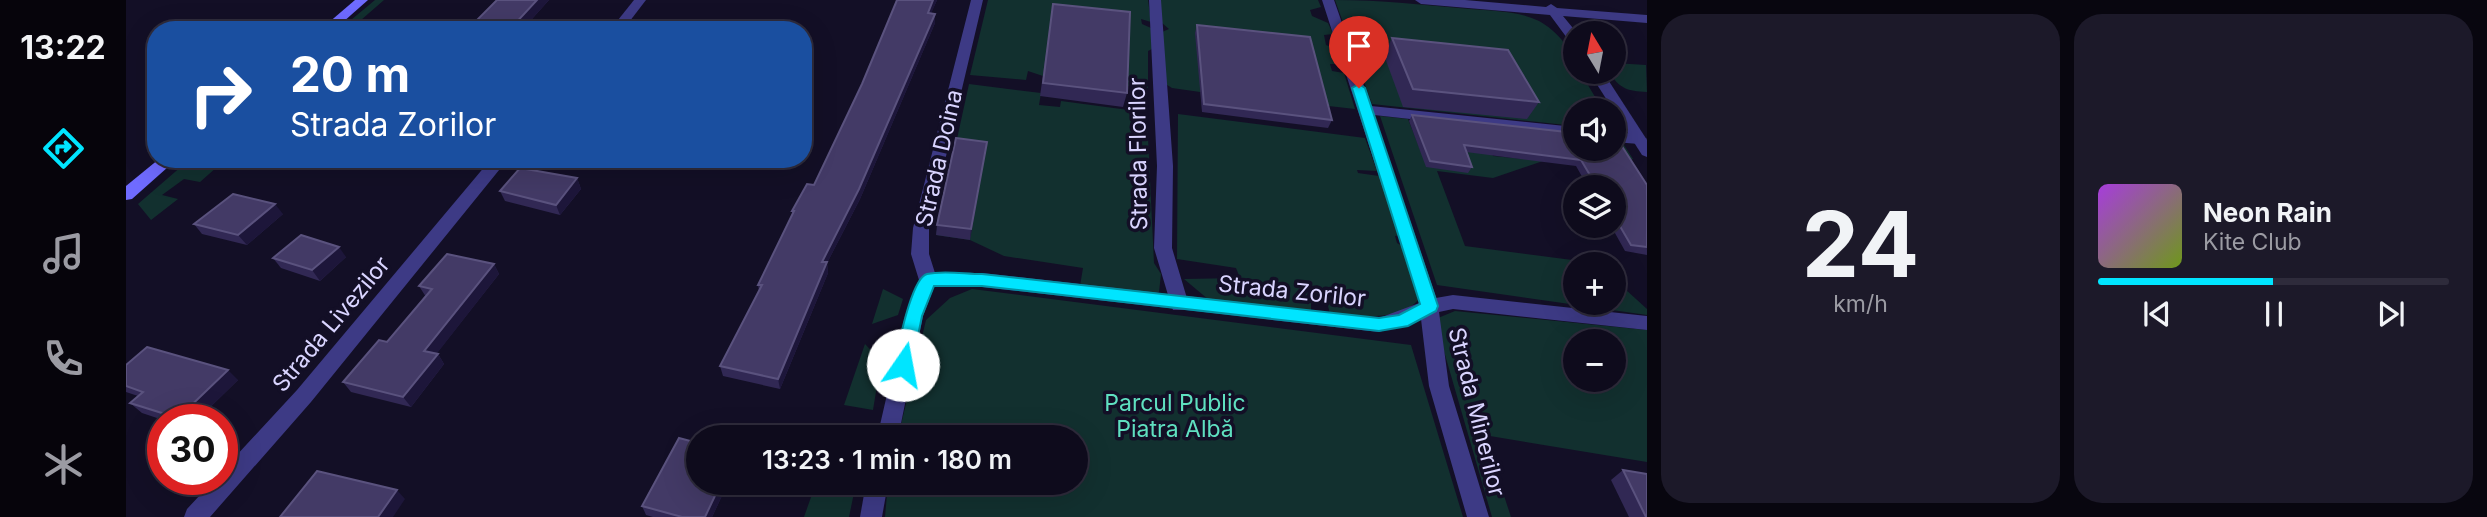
<!DOCTYPE html>
<meta charset="utf-8">
<style>
body{margin:0;font-family:Inter,sans-serif;background:#1c1929;color:#f1f3f6;height:100vh;display:flex;flex-direction:column;font-size:26px;white-space:nowrap}
*{box-sizing:border-box;margin:0}
p{font-size:23px;color:#9b9ba3}
.icon{flex:none;width:38px;height:38px;fill:none;stroke:currentColor;stroke-width:2;stroke-linecap:round;stroke-linejoin:round}
.map{position:relative;flex:1;overflow:hidden}
.side{display:flex;flex-direction:column;gap:14px;padding:14px;background:#08060f;width:840px}
.side>*{flex:none}
.top-card{position:absolute;left:21px;top:21px;width:665px;height:147px;border-radius:28px;box-shadow:0 7px 28px #0002,0 0 0 2px #2e2b3b;background:#1a4fa0;color:#fff;overflow:hidden}
.needle{width:46px;rotate:350deg}
.buttons{position:absolute;left:1437px;top:21px;display:grid;gap:14px}
.buttons a{display:grid;place-items:center;width:63px;height:63px;border-radius:50%;background:#0e0b1c;box-shadow:0 7px 28px #0002,0 0 0 2px #2e2b3b;font-size:35px}
.speed{position:absolute;left:21px;top:404px;display:flex;gap:14px;font-size:35px;font-weight:700;text-align:center}
.speed>*{display:grid;place-content:center;width:91px;height:91px;border-radius:50%;background:#0e0b1c;box-shadow:0 7px 28px #0002,0 0 0 2px #2e2b3b;line-height:1}
.speed .limit{border:10px solid #d22;background:#fff;color:#111}
.pin{position:absolute;display:grid;place-items:center;width:60px;height:60px;color:#fff;margin:-72px -30px;border-radius:50% 50% 50% 0;rotate:-45deg;box-shadow:0 0 7px #0007}
.pin .icon{rotate:45deg}
.me{position:absolute;width:77px;margin:-38px;rotate:12deg;stroke-linejoin:round;filter:drop-shadow(0 0 5px #0008)}
.turn{display:flex;align-items:center;gap:24px;height:147px;padding:0 28px;font-size:32px}
.turn .icon{width:91px;height:91px;stroke-width:2.5}
.turn b{display:block;font-size:49px;line-height:60px}
.side .tile{flex:1;display:flex;flex-direction:column;justify-content:center;gap:10px;min-width:0;padding:0 24px;border-radius:28px;background:#1c1929}
.side .dial{align-items:center;gap:0}
.dial b{font-size:91px;line-height:1}
.song{display:flex;align-items:center;gap:21px}
.cover{width:84px;height:84px;border-radius:10px;background:linear-gradient(135deg,hsl(280 70% 55%),hsl(80 70% 35%))}
.played{height:7px;border-radius:4px;background:linear-gradient(90deg,#00e5ff 50%,#2e2b3b 50%)}
.keys{display:flex;justify-content:space-around;direction:ltr}
.side .tiles{flex:1;display:grid;gap:14px;grid-template-columns:repeat(2,1fr)}
.trip{position:absolute;left:560px;top:425px;width:402px;height:70px;border-radius:35px;background:#0e0b1c;box-shadow:0 7px 28px #0002,0 0 0 2px #2e2b3b;font-weight:600;line-height:70px;text-align:center}
main{display:flex;flex:1;min-height:0}
.tabs{display:flex;flex-direction:column;width:126px;justify-content:space-around;align-items:center;background:#06040b;color:#9b9ba3}
.tabs .icon{width:49px;height:49px}
.tabs .on{color:#00e5ff}
.tabs b{font-size:32px;color:#f1f3f6}
.map>svg:first-child{display:block}
.green{fill:#12302f;fill-rule:evenodd}
.lines{fill:none;stroke-linecap:round;stroke-linejoin:round}
.lane{fill:#3d3a85;fill-rule:evenodd}
.street{fill:#3d3a85;fill-rule:evenodd}
.secondary{fill:#6f6bff;fill-rule:evenodd}
.wall{fill:#312854}
.shaded-wall{fill:#1d163a}
.building{fill:#433a66;stroke:#5a527e;stroke-width:2}
.route{fill:#00e5ff;stroke:#0095a6;stroke-width:2}
.labels{text-anchor:middle;stroke-width:7;stroke-linejoin:round;paint-order:stroke}
.street-label{font-size:23px;fill:#d9d4ff;stroke:#130f26}
.park-label{font-size:23px;fill:#5fe0c0;stroke:#130f26}
</style>
<main>
<nav class="tabs">
<b>13:22</b>
<svg class="icon on" aria-label="directions" viewBox="0 0 24 24"><path d="M12 3l9 9-9 9-9-9zM9 14v-3h6M13 9l2 2-2 2"/></svg>
<svg class="icon" aria-label="music" viewBox="0 0 24 24"><path d="M9 18V5l10-2v13"/><circle cx="6" cy="18" r="3"/><circle cx="16" cy="16" r="3"/></svg>
<svg class="icon" aria-label="phone" viewBox="0 0 24 24"><path d="M5 4h4l2 5-3 2q2 4 5 5l2-3 5 2v4C11 20 4 13 5 4z"/></svg>
<svg class="icon" aria-label="climate" viewBox="0 0 24 24"><path d="M12 3v18M4 7l16 10M4 17L20 7"/></svg>
</nav>
<div class="map">
<svg width="1521" height="517" viewBox="0 0 1521 517">
<rect width="100%" height="100%" fill="#130f26"/>
<!-- green -->
<g class="green">
<path d="M249,0h9l-23,20 50,4 -6,5 -21,-3 -45,4z"/>
<path d="M862,0h160l3,22 -10,-3 1,5 9,4 1,21 -4,2v37l-105,-12 -15,-5 -2,9 -56,-5z"/>
<path d="M1034,0h158l3,7 -11,3 2,6 16,7 5,11 -9,1 2,10 10,4 5,15h-11l2,7 12,2 11,36 -53,-6 -17,1 -113,-16 -8,-5 -2,-51 7,-3 -7,-6z"/>
<path d="M1209,0c46,0 90,5 135,9 23,2 49,2 69,12 18,10 36,30 36,51h5l23,38h-28v16l-203,-22z"/>
<path d="M1488,63l32,2 1,27c-20,-1 -27,-3 -38,-20h5z"/>
<path d="M843,84l72,9 -2,12 21,2 1,-6 75,10 11,6 7,146 7,11 -2,18 -21,4 -58,-10 3,-18 -79,-12 -34,-16 -34,-5z"/>
<path d="M1052,114l187,24 12,33 -20,-1 1,3 21,3 21,59 -5,1 2,7 7,4 14,53c-19,23 -62,15 -88,14l-4,-16 -15,1v13l-102,-12 -25,-21 56,-1 -4,-10 -59,-9z"/>
<path d="M1254,116l28,3 13,33 67,-6 5,10 31,3 97,2 -7,-17 10,1 9,14 -10,4 -80,-2 -50,17 -56,-7 28,75 130,17 -20,1v39h39v-24l33,30v6l-210,-30z"/>
<path d="M64,159h36l-26,23 -16,-3 -22,16 16,4 -27,21 -13,-16z"/>
<path d="M757,289l20,10 -5,16 -26,9z"/>
<path d="M846,289l439,56 52,172h-578l3,-34h188v-45l-178,-1 28,-117 24,-22z"/>
<path d="M1329,311l192,19v132l-163,-27 27,82h-19l-51,-176 -3,-23zM1449,341h39v39h-39z"/>
<path d="M739,344l16,17 -8,49 -29,-5z"/>
<path d="M690,483h40l-7,34h-45z"/>
</g>
<g class="lines">
<!-- lane -->
<g class="lane">
<path d="M1023,0h12l12,166 -1,82 17,57 -2,5h-14l-2,-5 -17,-57 3,-82z"/>
<path d="M1196,0h12l37,106 204,21v10l-201,-22 65,191 -2,5h-14l-2,-5z"/>
<path d="M1488,132l25,2 8,5 -8,5 -25,-2z"/>
</g>
<!-- street -->
<g class="street">
<path d="M508,0h12l-23,30h-13z"/>
<path d="M845,0h12l-54,228v26l6,19h47l397,45 51,-19 23,-4 194,21v14l-194,-21 -14,3 10,74 40,131h-22l-38,-131 -8,-67 -42,13 -397,-45h-48l-11,29 -25,122h-21l28,-122 14,-36 -8,-26 2,-26z"/>
<path d="M1289,0h50l81,7 5,-3 6,4 90,7v8l-84,-7 14,17h-2v10l-5,-1 -20,-27 -129,-11z"/>
<path d="M1463,72h14l44,68v17l-5,-2z"/>
<path d="M365,159h17l-197,243 -101,115h-26l3,-8 27,-29h8v-9l75,-81z"/>
<path d="M740,483h22l-6,34h-22z"/>
</g>
<!-- secondary -->
<g class="secondary">
<path d="M229,0h13l-34,30h-14z"/>
<path d="M33,159h18l-45,40 -6,1v-14z"/>
</g>
</g>
<!-- wall -->
<g class="wall">
<path d="M371,0h52l-27,30h-42l-3,-10z"/>
<path d="M771,0h40l-6,13 4,10 -75,176 -33,64 1,10 -48,116 -57,-13 -3,-10 39,-75 -1,-6 34,-70v-4l22,-26 48,-101z"/>
<path d="M927,4l74,89 -4,14 -83,-11z"/>
<path d="M1071,25l135,95 -4,8 -126,-16 -7,-79z"/>
<path d="M1266,38l147,64 -12,17 -124,-12 -19,-52z"/>
<path d="M1286,115l163,18 72,52v70l-22,-4 -14,-25h3v-39h-26l-12,-21 -110,-14 6,15 -4,6 -42,-6 -17,-46z"/>
<path d="M861,142l-17,98 -34,-5 1,-10z"/>
<path d="M509,159h51l-2,5z"/>
<path d="M451,178l4,11 -21,26 -55,-14 -5,-10z"/>
<path d="M157,214l-36,31 -45,-11 -8,-10z"/>
<path d="M220,257l-26,24 -39,-13 -8,-10z"/>
<path d="M368,264l5,10 -63,80h2l6,10 -33,43 -60,-15 -8,-10 44,-40 39,-45 -7,-11z"/>
<path d="M0,365l112,15 -41,40h-34l-21,-7 -12,-10 8,-7 -12,-4z"/>
<path d="M1497,470l24,47h-18l-18,-37z"/>
<path d="M602,483l-16,34h-59l-7,-2 -4,-9z"/>
</g>
<!-- shaded-wall -->
<g class="shaded-wall">
<path d="M411,0h12l-27,30h-8l-1,-4z"/>
<path d="M807,0h4l-10,23 1,-10z"/>
<path d="M809,14v9l-75,176 -33,64 1,10 -48,116 -2,-10 44,-117z"/>
<path d="M861,142l-2,10 -15,88 1,-11z"/>
<path d="M451,178l4,11 -21,26 -4,-10z"/>
<path d="M149,204l8,10 -36,31 -9,-10z"/>
<path d="M213,247l7,10 -26,24 -8,-11z"/>
<path d="M368,264l5,10 -68,87 -7,-10z"/>
<path d="M312,354l6,10 -33,43 -8,-10z"/>
<path d="M102,370l10,10 -41,40h-17l-2,-2z"/>
<path d="M595,483h7l-16,34h-7z"/>
<path d="M271,490l8,9 -12,18h-15z"/>
</g>
<!-- building -->
<g class="building">
<path d="M371,0h40l-24,26 -36,-6z"/>
<path d="M771,0h36l-5,13 7,1 -76,175 -37,73h5l-49,117 -58,-13 42,-81h-4l36,-74h-2l15,-27 7,1 48,-101z"/>
<path d="M927,4l77,8 -3,81 -84,-10z"/>
<path d="M1071,25l113,12 22,83 -128,-16z"/>
<path d="M1266,38l116,12 31,52 -126,-13z"/>
<path d="M1286,115l163,18v16h39v-12h2l31,48v62l-16,-2 -17,-29v-29h-17l-16,-27 -117,-15 8,22 -42,-6z"/>
<path d="M830,138l31,4 -16,87 -34,-4z"/>
<path d="M394,168l57,10 -21,27 -56,-14z"/>
<path d="M107,194l42,10 -37,31 -44,-11z"/>
<path d="M175,235l38,12 -27,23 -39,-12z"/>
<path d="M321,254l47,10 -70,87 14,3 -35,43 -60,-15 36,-42 8,2 45,-53 -13,-3z"/>
<path d="M21,347l81,23 -50,48 -48,-15 13,-11 -17,-6v-21z"/>
<path d="M553,438l19,5v40h23l-16,34h-23l-40,-11z"/>
<path d="M1497,470l24,4v43h-1z"/>
<path d="M191,471l80,19 -19,27h-98z"/>
</g>
<!-- route -->
<path class="route" d="M1233,84l6,4 73,218 -2,5 -28,15 -29,5 -397,-45h-48l-12,30 -10,49 -2,5h-13l-3,-5c4,-16 17,-87 33,-91 16,-4 38,0 55,0l397,44 20,-3 21,-11 -68,-216z"/>
<g class="labels">
<!-- street labels -->
<g class="street-label">
<text transform="translate(1012 154) rotate(-91)" y="8">Strada Florilor</text>
<text transform="translate(813 158) rotate(-77)" y="8">Strada Doina</text>
<text transform="translate(1166 291) rotate(6)" y="8">Strada Zorilor</text>
<text transform="translate(205 324) rotate(-50)" y="8">Strada Livezilor</text>
<text transform="translate(1351 412) rotate(76)" y="8">Strada Minerilor</text>
</g>
<!-- park labels -->
<g class="park-label">
<text x="1049" y="411">Parcul Public<tspan x="1049" dy="26">Piatra Albă</tspan></text>
</g>
</g>
</svg>
<div class="buttons">
<a><svg class="needle" viewBox="-14 -14 28 28"><path d="M0-13l5 13h-10z" fill="#e53935"/><path d="M0 13l5-13h-10z" fill="#9b9ba3"/></svg></a>
<a><svg class="icon" aria-label="sound" viewBox="0 0 24 24"><path d="M4 9h4l5-4v14l-5-4H4zM17 9q2 3 0 6"/></svg></a>
<a><svg class="icon" aria-label="layers" viewBox="0 0 24 24"><path d="M12 4l9 5-9 5-9-5zM3 14l9 5 9-5"/></svg></a>
<a>+</a>
<a>−</a>
</div>
<div class="speed"><div class="limit">30</div></div>
<div class="pin" style="left:1233px;top:88px;background:#d93025"><svg class="icon" aria-label="arrive" viewBox="0 0 24 24"><path d="M6 21V4h12l-3 4 3 4H6"/></svg></div>
<svg class="me" style="left:777px;top:365px" viewBox="-20 -20 40 40"><circle r="19" fill="#fff"/><path d="M0-13L10 11 0 6-10 11z" fill="#00e5ff"/></svg>
<div class="trip">13:23 · 1 min · 180 m</div>
<div class="top-card">
<div class="turn"><svg class="icon" aria-label="right" viewBox="0 0 24 24"><path d="M7 20v-9h11M14 6l5 5-5 5"/></svg><div><b>20 m</b>Strada Zorilor</div></div>
</div>
</div>
<section class="side">
<div class="tiles">
<div class="tile dial"><b>24</b><p>km/h</p></div>
<div class="tile">
<div class="song"><i class="cover"></i><div><b>Neon Rain</b><p>Kite Club</p></div></div>
<div class="played"></div>
<div class="keys"><svg class="icon" aria-label="previous" viewBox="0 0 24 24"><path d="M18 5L8 12l10 7zM5 5v14"/></svg><svg class="icon" aria-label="pause" viewBox="0 0 24 24"><path d="M8 5v14M16 5v14"/></svg><svg class="icon" aria-label="next" viewBox="0 0 24 24"><path d="M6 5l10 7-10 7zM19 5v14"/></svg></div>
</div>
</div>
</section>
</main>
